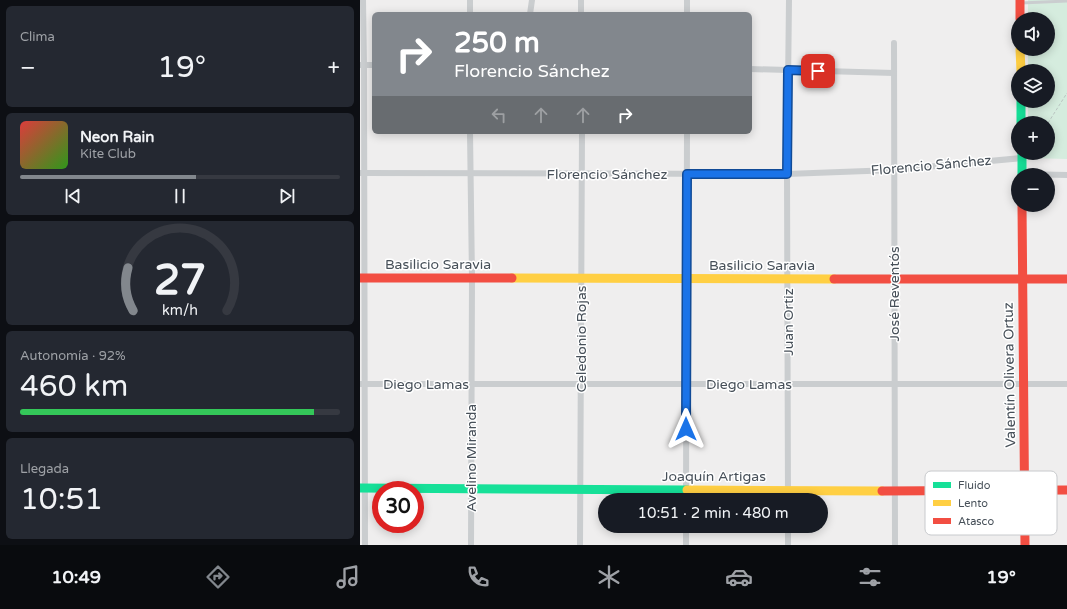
<!DOCTYPE html>
<html lang="es">
<meta charset="utf-8">
<style>
body{margin:0;font-family:"Varela Round",sans-serif;background:#242831;color:#f1f3f6;height:100vh;display:flex;flex-direction:column;font-size:15px;white-space:nowrap}
*{box-sizing:border-box;margin:0}
p{font-size:13px;color:#9ea1a6}
.icon{flex:none;width:22px;height:22px;fill:none;stroke:currentColor;stroke-width:2;stroke-linecap:round;stroke-linejoin:round}
.map{position:relative;flex:1;overflow:hidden}
.side{display:flex;flex-direction:column;gap:6px;padding:6px;background:#0d0f14;width:360px}
.side>*{flex:none}
.guide{position:absolute;left:12px;top:12px;width:380px;height:122px;border-radius:6px;box-shadow:0 2px 10px #0003;background:#82878d;color:#fff;overflow:hidden}
.buttons{position:absolute;left:651px;top:12px;display:grid;gap:8px}
.buttons a{display:grid;place-items:center;width:44px;height:44px;border-radius:50%;background:#171b24;box-shadow:0 2px 10px #0003;font-size:20px}
.speed{position:absolute;left:12px;top:481px;display:flex;gap:8px;font-size:20px;font-weight:700;text-align:center}
.speed>*{display:grid;place-content:center;width:52px;height:52px;border-radius:50%;background:#171b24;box-shadow:0 2px 10px #0003;line-height:1}
.speed .limit{border:6px solid #d22;background:#fff;color:#111}
.pin{position:absolute;display:grid;place-items:center;width:34px;height:34px;color:#fff;margin:-17px;border-radius:8px;box-shadow:0 2px 6px #0006}
.me{position:absolute;width:44px;margin:-22px;rotate:0deg;stroke-linejoin:round;filter:drop-shadow(0 0 3px #0008)}
.turn{display:flex;align-items:center;gap:14px;height:84px;padding:0 16px;font-size:18px}
.turn .icon{width:52px;height:52px;stroke-width:2.5}
.turn b{display:block;font-size:28px;line-height:34px}
.lanes{display:flex;align-items:center;height:38px;padding:0 16px;background:#0003;justify-content:center;gap:20px;direction:ltr}
.lanes .off{opacity:.35}
.big{font-size:30px;font-weight:600;line-height:1.1}
.side .widget{flex:1;display:flex;flex-direction:column;justify-content:center;gap:6px;min-width:0;padding:0 14px;border-radius:6px;background:#242831}
.side .dial{align-items:center;gap:0}
.dial svg{height:104px;overflow:visible;fill:none;stroke:#363941;stroke-width:7;stroke-linecap:round;text-anchor:middle}
.dial text{fill:#f1f3f6;stroke:none}
.song{display:flex;align-items:center;gap:12px}
.cover{width:48px;height:48px;border-radius:6px;background:linear-gradient(135deg,hsl(0 70% 55%),hsl(110 70% 35%))}
.played{height:4px;border-radius:2px;background:linear-gradient(90deg,#82878d 55%,#363941 55%)}
.keys{display:flex;justify-content:space-around;direction:ltr}
.heat{display:flex;justify-content:space-between;align-items:center;font-size:22px;direction:ltr}
.charge{height:6px;border-radius:3px;background:linear-gradient(90deg,#34c759 92%,#363941 0)}
.trip{position:absolute;left:238px;top:493px;width:230px;height:40px;border-radius:20px;background:#171b24;box-shadow:0 2px 10px #0003;font-weight:600;line-height:40px;text-align:center}
.dock{display:flex;height:64px;justify-content:space-around;align-items:center;background:#090b0e;color:#9ea1a6}
.dock .icon{width:28px;height:28px}
.dock .active{color:#82878d}
.dock b{font-size:18px;color:#f1f3f6}
main{display:flex;flex:1;min-height:0}
.map>svg:first-child{display:block}
.green{fill:#d5ecde}
.lines{fill:none;stroke-linecap:round;stroke-linejoin:round}
.path{stroke:#b9c3c0;stroke-width:1;stroke-dasharray:3 2;stroke-linecap:butt}
.lane{stroke:#cacdcf;stroke-width:3}
.street{stroke:#cacdcf;stroke-width:6}
.fast{stroke:#16e098;stroke-width:9}
.slow{stroke:#ffcf43;stroke-width:9}
.jam{stroke:#f24e42;stroke-width:9}
.route-casing{stroke:#114b97;stroke-width:10}
.route{stroke:#1a73e8;stroke-width:7}
.labels{text-anchor:middle;stroke-width:3;stroke-linejoin:round;paint-order:stroke}
.street-label{font-size:14px;fill:#475059;stroke:#fff}
.key{fill:#fff;stroke:#c8cacd;stroke-width:1}
.key-label{font-size:11px;fill:#475059}
</style>
<main>
<section class="side">
<div class="widget"><p>Clima</p>
<div class="heat"><a>−</a><b class="big">19°</b><a>+</a></div>
</div>
<div class="widget">
<div class="song"><i class="cover"></i><div><b>Neon Rain</b><p>Kite Club</p></div></div>
<div class="played"></div>
<div class="keys"><svg class="icon" aria-label="previous" viewBox="0 0 24 24"><path d="M18 5L8 12l10 7zM5 5v14"/></svg><svg class="icon" aria-label="pause" viewBox="0 0 24 24"><path d="M8 5v14M16 5v14"/></svg><svg class="icon" aria-label="next" viewBox="0 0 24 24"><path d="M6 5l10 7-10 7zM19 5v14"/></svg></div>
</div>
<div class="widget dial"><svg viewBox="0 0 100 80">
<path d="M14 69A42 42 0 1 1 86 69"/>
<path d="M14 69A42 42 0 0 1 10 36" stroke="#82878d"/>
<text x="50" y="56" font-size="32" font-weight="700">27</text>
<text x="50" y="72" font-size="11">km/h</text>
</svg></div>
<div class="widget"><p>Autonomía · 92%</p><b class="big">460 km</b><div class="charge"></div></div>
<div class="widget"><p>Llegada</p><b class="big">10:51</b></div>
</section>
<div class="map">
<svg width="707" height="545" viewBox="0 0 707 545">
<rect width="100%" height="100%" fill="#efeeee"/>
<!-- green -->
<path class="green" d="M668,0h39v159l-38,-1v-5h19v-30h-20v-22h20v-30h-20v-22h20v-30h-20z"/>
<g class="lines">
<!-- path -->
<path class="path" d="M688,123l19,-30"/>
<!-- lane -->
<path class="lane" d="M661,3l46,-2"/>
<!-- street -->
<g class="street">
<path d="M3,0l1,65 1,480"/>
<path d="M110,0v14"/>
<path d="M221,0v14"/>
<path d="M170,14l2,-14"/>
<path d="M327,14v-14"/>
<path d="M534,43l1,502"/>
<path d="M0,65h14"/>
<path d="M390,69l144,4"/>
<path d="M110,132l2,146 -1,267"/>
<path d="M0,173l427,1 106,-4 129,-12"/>
<path d="M662,174l45,1"/>
<path d="M0,384h707"/>
<path d="M326,500l1,-368"/>
<path d="M428,500l-1,-326 2,-174"/>
<path d="M428,526v19"/>
<path d="M220,545l2,-413"/>
<path d="M326,545v-19"/>
</g>
<!-- fast -->
<g class="fast">
<path d="M661,101v22"/>
<path d="M662,153v22"/>
<path d="M0,488l327,2"/>
</g>
<!-- slow -->
<g class="slow">
<path d="M660,49l1,22"/>
<path d="M152,278l322,1"/>
<path d="M327,490l195,1"/>
</g>
<!-- jam -->
<g class="jam">
<path d="M660,0v19"/>
<path d="M662,205l3,340"/>
<path d="M0,278h152"/>
<path d="M474,279h233"/>
<path d="M522,491l185,-1"/>
</g>
</g>
<g class="lines">
<!-- route casing -->
<g class="route-casing">
<path id="route" d="M326,429l1,-255h100l1,-104 30,1"/>
</g>
<!-- route -->
<use href="#route" class="route"/>
</g>
<g class="labels">
<!-- street labels -->
<g class="street-label">
<text transform="translate(571 165) rotate(-5)" y="5">Florencio Sánchez</text>
<text x="247" y="179">Florencio Sánchez</text>
<text x="78" y="269">Basilicio Saravia</text>
<text x="402" y="270">Basilicio Saravia</text>
<text transform="translate(534 294) rotate(-90)" y="5">José Reventós</text>
<text transform="translate(428 322) rotate(-90)" y="5">Juan Ortiz</text>
<text transform="translate(221 339) rotate(-90)" y="5">Celedonio Rojas</text>
<text transform="translate(649 375) rotate(-91)" y="5">Valentín Olivera Ortuz</text>
<text x="66" y="389">Diego Lamas</text>
<text x="389" y="389">Diego Lamas</text>
<text transform="translate(111 458) rotate(-90)" y="5">Avelino Miranda</text>
<text x="354" y="481">Joaquín Artigas</text>
</g>
</g>
<!-- legend -->
<rect x="565" y="471" width="132" height="64" rx="6" class="key"/>
<rect x="573" y="482" width="18" height="6" fill="#16e098"/>
<rect x="573" y="500" width="18" height="6" fill="#ffcf43"/>
<rect x="573" y="518" width="18" height="6" fill="#f24e42"/>
<g class="key-label">
<text x="598" y="489">Fluido</text>
<text x="598" y="507">Lento</text>
<text x="598" y="525">Atasco</text>
</g>
</svg>
<div class="buttons">
<a><svg class="icon" aria-label="sound" viewBox="0 0 24 24"><path d="M4 9h4l5-4v14l-5-4H4zM17 9q2 3 0 6"/></svg></a>
<a><svg class="icon" aria-label="layers" viewBox="0 0 24 24"><path d="M12 4l9 5-9 5-9-5zM3 14l9 5 9-5"/></svg></a>
<a>+</a>
<a>−</a>
</div>
<div class="speed"><div class="limit">30</div></div>
<div class="pin" style="left:458px;top:71px;background:#d93025"><svg class="icon" aria-label="arrive" viewBox="0 0 24 24"><path d="M6 21V4h12l-3 4 3 4H6"/></svg></div>
<svg class="me" style="left:326px;top:429px" viewBox="-20 -20 40 40"><path d="M0-17L14 15 0 8-14 15z" fill="#1a73e8" stroke="#fff" stroke-width="4"/></svg>
<div class="trip">10:51 · 2 min · 480 m</div>
<div class="guide">
<div class="turn"><svg class="icon" aria-label="right" viewBox="0 0 24 24"><path d="M7 20v-9h11M14 6l5 5-5 5"/></svg><div><b>250 m</b>Florencio Sánchez</div></div>
<div class="lanes"><svg class="icon off" aria-label="left" viewBox="0 0 24 24"><path d="M17 20v-9H6M10 6l-5 5 5 5"/></svg><svg class="icon off" aria-label="ahead" viewBox="0 0 24 24"><path d="M12 20V5M6 11l6-6 6 6"/></svg><svg class="icon off" aria-label="ahead" viewBox="0 0 24 24"><path d="M12 20V5M6 11l6-6 6 6"/></svg><svg class="icon" aria-label="right" viewBox="0 0 24 24"><path d="M7 20v-9h11M14 6l5 5-5 5"/></svg></div>
</div>
</div>
</main>
<nav class="dock">
<b>10:49</b>
<svg class="icon active" aria-label="directions" viewBox="0 0 24 24"><path d="M12 3l9 9-9 9-9-9zM9 14v-3h6M13 9l2 2-2 2"/></svg>
<svg class="icon" aria-label="music" viewBox="0 0 24 24"><path d="M9 18V5l10-2v13"/><circle cx="6" cy="18" r="3"/><circle cx="16" cy="16" r="3"/></svg>
<svg class="icon" aria-label="phone" viewBox="0 0 24 24"><path d="M5 4h4l2 5-3 2q2 4 5 5l2-3 5 2v4C11 20 4 13 5 4z"/></svg>
<svg class="icon" aria-label="climate" viewBox="0 0 24 24"><path d="M12 3v18M4 7l16 10M4 17L20 7"/></svg>
<svg class="icon" aria-label="car" viewBox="0 0 24 24"><path d="M5 17H2v-5l4-1 3-4h7l3 4 3 1v5h-3M9 17h6M6 11h13"/><circle cx="7" cy="17" r="2"/><circle cx="17" cy="17" r="2"/></svg>
<svg class="icon" aria-label="filters" viewBox="0 0 24 24"><path d="M4 7h16M4 17h16"/><circle cx="9" cy="7" r="2"/><circle cx="15" cy="17" r="2"/></svg>
<b>19°</b>
</nav>
